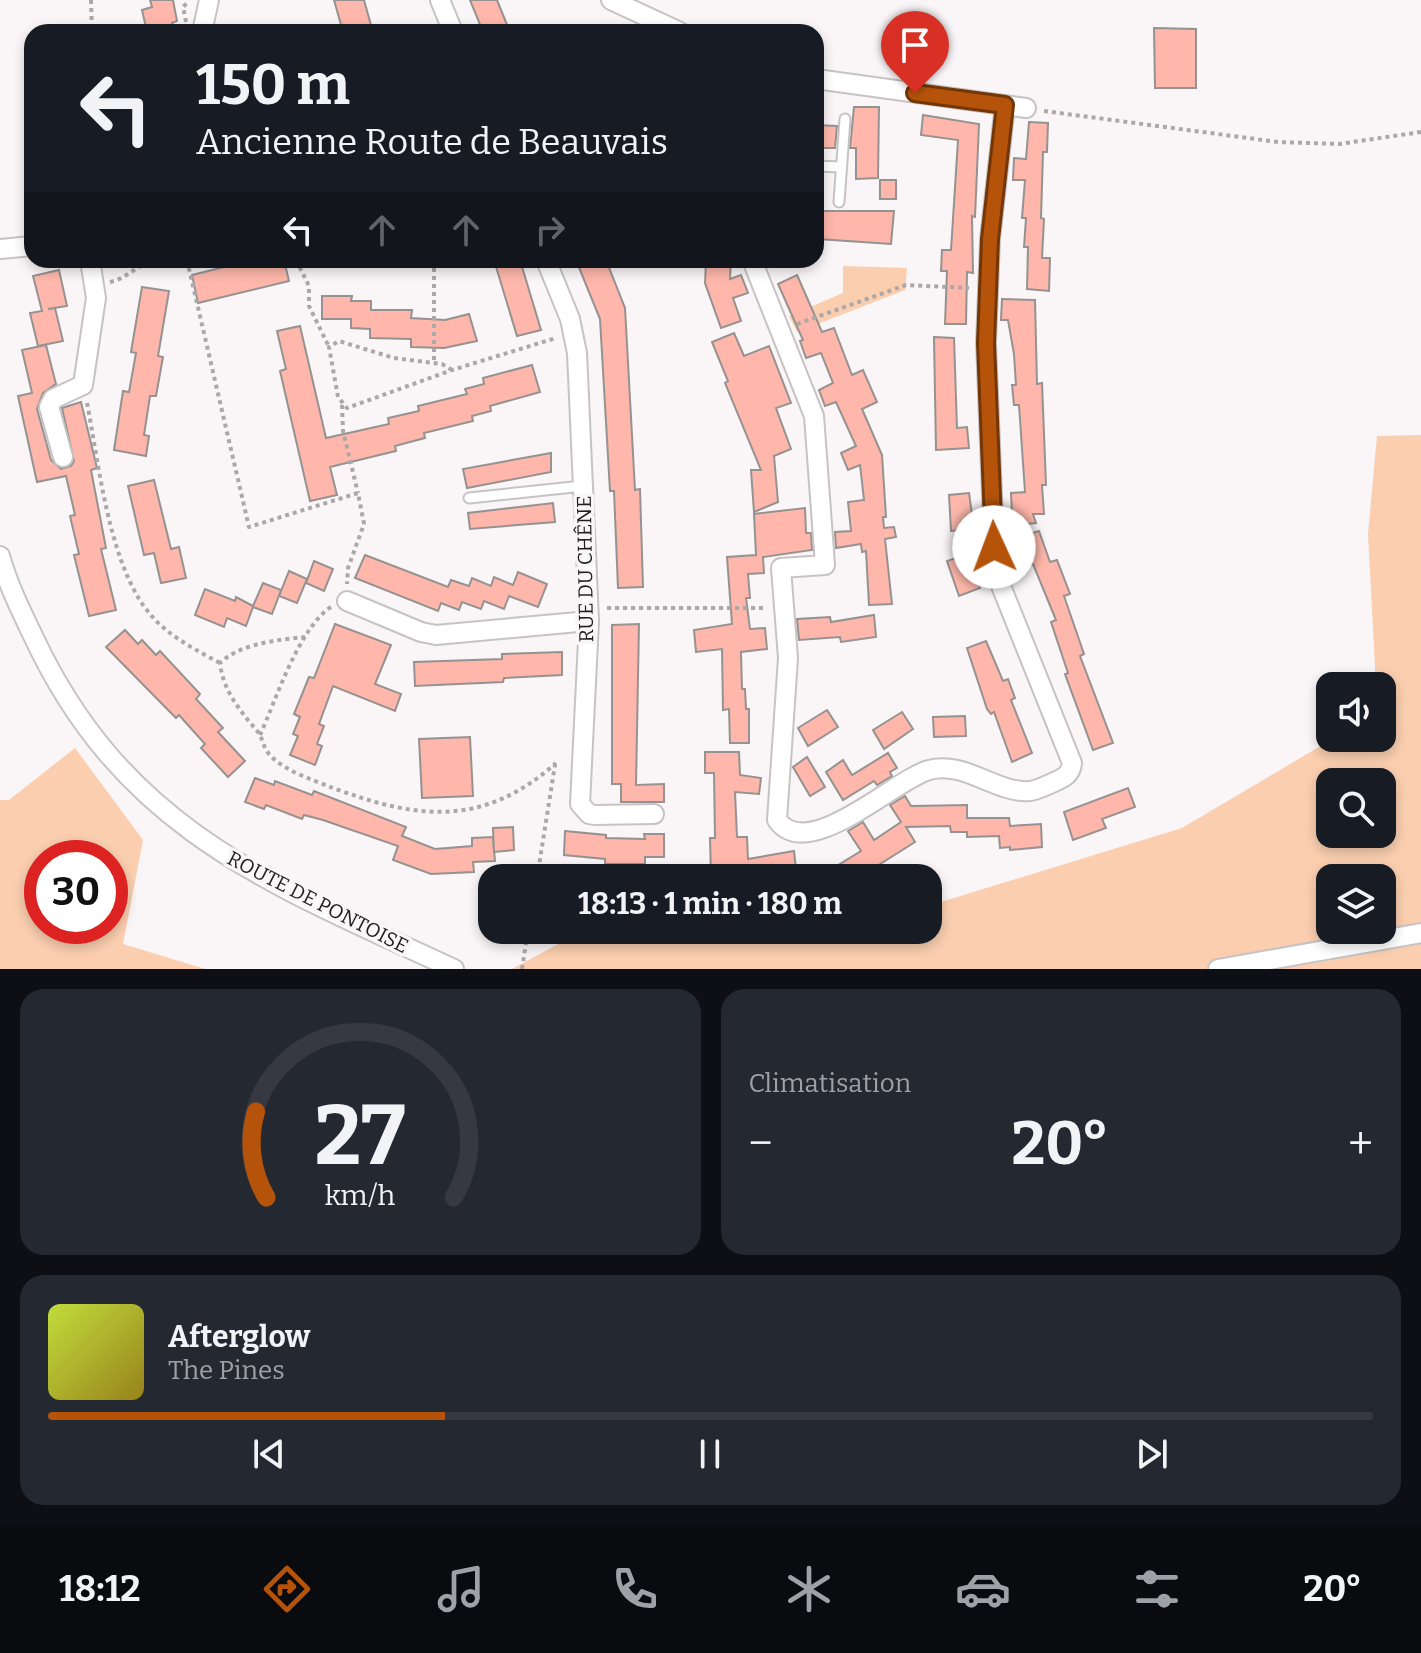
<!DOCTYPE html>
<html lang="fr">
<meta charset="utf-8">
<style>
body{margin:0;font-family:Bitter,serif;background:#242831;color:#f1f3f6;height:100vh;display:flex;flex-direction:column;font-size:30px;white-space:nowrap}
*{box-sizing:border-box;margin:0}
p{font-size:26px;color:#9ea1a6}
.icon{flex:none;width:44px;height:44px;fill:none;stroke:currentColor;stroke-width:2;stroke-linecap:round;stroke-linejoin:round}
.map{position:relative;height:969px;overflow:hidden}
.sheet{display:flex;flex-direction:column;gap:20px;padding:20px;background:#0d0f14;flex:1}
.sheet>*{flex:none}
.top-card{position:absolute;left:24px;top:24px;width:800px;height:244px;border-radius:24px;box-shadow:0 4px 12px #0003;background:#171b24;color:#f1f3f6;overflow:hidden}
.controls{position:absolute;left:1316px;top:672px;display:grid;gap:16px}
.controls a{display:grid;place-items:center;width:80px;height:80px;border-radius:16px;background:#171b24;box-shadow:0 4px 12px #0003;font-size:40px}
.speed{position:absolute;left:24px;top:840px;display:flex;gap:16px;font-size:40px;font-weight:700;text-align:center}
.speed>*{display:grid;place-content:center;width:104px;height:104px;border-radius:50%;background:#171b24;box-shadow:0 4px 12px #0003;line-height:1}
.speed .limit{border:12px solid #d22;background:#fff;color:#111}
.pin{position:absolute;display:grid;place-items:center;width:68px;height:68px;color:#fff;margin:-82px -34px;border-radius:50% 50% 50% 0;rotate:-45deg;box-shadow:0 0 8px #0007}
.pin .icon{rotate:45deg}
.me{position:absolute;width:88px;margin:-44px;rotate:358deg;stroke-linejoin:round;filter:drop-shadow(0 0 6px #0008)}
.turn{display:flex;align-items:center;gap:28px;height:168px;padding:0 40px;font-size:36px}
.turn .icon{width:104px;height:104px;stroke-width:2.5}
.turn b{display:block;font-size:56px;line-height:68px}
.lanes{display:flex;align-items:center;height:76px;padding:0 40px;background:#0003;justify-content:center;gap:40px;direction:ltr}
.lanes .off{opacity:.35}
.big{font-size:60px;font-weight:700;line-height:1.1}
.sheet .card{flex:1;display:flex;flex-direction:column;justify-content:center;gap:12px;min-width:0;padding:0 28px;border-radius:24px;background:#242831}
.sheet .dial{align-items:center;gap:0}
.dial svg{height:208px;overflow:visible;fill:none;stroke:#363941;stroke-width:7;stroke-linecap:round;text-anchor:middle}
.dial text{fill:#f1f3f6;stroke:none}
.song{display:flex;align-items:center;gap:24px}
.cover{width:96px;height:96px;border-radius:12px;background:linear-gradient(135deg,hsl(70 70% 55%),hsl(50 70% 35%))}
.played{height:8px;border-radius:4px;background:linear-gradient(90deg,#b45309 30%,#363941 30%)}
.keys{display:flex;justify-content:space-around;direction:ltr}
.heat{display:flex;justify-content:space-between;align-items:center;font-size:44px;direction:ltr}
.sheet .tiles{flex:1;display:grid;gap:20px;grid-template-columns:1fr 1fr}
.card:last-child{grid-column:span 2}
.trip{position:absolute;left:478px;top:864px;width:464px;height:80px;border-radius:24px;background:#171b24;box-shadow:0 4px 12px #0003;font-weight:700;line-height:80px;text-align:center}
.tabs{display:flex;height:128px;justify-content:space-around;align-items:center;background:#090b0e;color:#9ea1a6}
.tabs .icon{width:56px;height:56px}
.tabs .selected{color:#b45309}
.tabs b{font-size:36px;color:#f1f3f6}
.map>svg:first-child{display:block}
.green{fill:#faceaf;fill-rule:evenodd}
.building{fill:#feb7aa;stroke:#959291;stroke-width:2}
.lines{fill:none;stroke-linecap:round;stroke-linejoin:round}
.lane-casing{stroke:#c7c3c4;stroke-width:13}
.street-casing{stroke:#c7c3c4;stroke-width:22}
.path{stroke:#aca8a9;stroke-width:4;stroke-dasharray:4 4;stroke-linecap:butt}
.lane{stroke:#fff;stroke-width:9}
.street{stroke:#fff;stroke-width:18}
.route-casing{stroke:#753606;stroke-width:20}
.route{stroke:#b45309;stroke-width:14}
.labels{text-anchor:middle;stroke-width:7;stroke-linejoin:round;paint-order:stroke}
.street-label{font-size:20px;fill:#201f1f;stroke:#faf5f6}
</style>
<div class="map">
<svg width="1421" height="969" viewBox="0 0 1421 969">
<rect width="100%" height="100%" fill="#faf5f6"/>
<!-- green -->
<g class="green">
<path d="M843,266l64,2 -2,22 -108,42 -8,-16 54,-23z"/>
<path d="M1421,435v534h-909l72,-39h344v-24l254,-78 152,-90h48v-52h-6l-8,-152 9,-98zM1330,782h52v52h-52zM1330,878h52v52h-52z"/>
<path d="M75,748l68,92 -20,104 82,25h-205v-169h9zM42,858h68v68h-68z"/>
</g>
<!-- building -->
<g class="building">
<path d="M150,0h23l4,21 -5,2 2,9h-27l-5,-22 10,-3z"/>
<path d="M334,0h30l8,29 -29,3z"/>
<path d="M470,0h27l13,32h-27z"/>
<path d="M1154,28l42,1v59h-41z"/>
<path d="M854,107h25l-1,71 -22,1v-31h-6z"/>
<path d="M923,115l56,9 -4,93 -3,-1 1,57 -6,-1 -1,52h-21l2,-53h-6l1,-21h9l7,-110 -37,-5z"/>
<path d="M1029,122l19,1 -1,29h-4l-2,66 3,1 -2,39h8l-1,33 -22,-2 1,-42h-4l2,-29h-4l3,-38h-12l1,-22 12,1z"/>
<path d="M816,125l21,1 -2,22h-19z"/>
<rect x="880" y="180" width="16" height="19"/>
<path d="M816,211h78l-3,33 -73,-5z"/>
<path d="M252,260h32l5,21 -91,22 -6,-28z"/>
<path d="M494,260h26l21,70 -24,6z"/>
<path d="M576,260h30l19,48 10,182 5,-1 3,98 -25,1 -4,-97h-4l-10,-172z"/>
<path d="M706,260h25l-1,19 11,-4 7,18 -15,5 8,23 -20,7 -16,-45z"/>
<path d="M59,270l8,36 -19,3 7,-1 8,33 -25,5 -8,-33 12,-2 -9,-35z"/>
<path d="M797,275l25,57 12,-4 18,47 11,-5 14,32 -15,7 20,46 4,62h-3l1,11 10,-1 2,10 -11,2 7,65 -23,1 -3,-54 -4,1 -1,-8 -25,4 -1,-16 16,-1 -3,-29 16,-2 -4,-35 -12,5 -7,-17 15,-7 -20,-44 -11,4 -6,-16 14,-7 -12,-30 -15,5 -6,-17 3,-1 -25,-56z"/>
<path d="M142,287l27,4 -11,65 5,1 -7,39h-6l-6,39 5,1 -3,20 -32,-6 9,-59 6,1 7,-39 -5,-1z"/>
<path d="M322,296h30l-1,5h20v9h41l-1,8 34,2 24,-6 8,27 -33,7 -33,-1v-8l-41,-1v-9l-19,-1v-9h-29z"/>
<path d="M1002,299l33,1 2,84 5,-1 4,102h-4l2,29h-11l3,9 -21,2 -3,-9 -1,-23 14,-1 -6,-87h-5l-2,-20h4l-2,-31 -6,-34h-7z"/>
<path d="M300,326l26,112 63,-14 -1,-6 31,-7 -1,-5 49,-12 -2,-5 19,-5 -1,-6 49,-13 8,27 -50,14 1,5 -19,5 1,5 -49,12 1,5 -30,8 1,5 -66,16 7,28 -27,6 -30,-130 6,-2 -9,-38z"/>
<path d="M734,333l10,23 25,-10 22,57 -15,5 15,41 -17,7 4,46 -24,10 -3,-42h10l-36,-87 3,-2 -16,-39z"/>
<path d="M934,337l20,1 3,90 10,-1 2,21 -33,2z"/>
<path d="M46,345l10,39 -13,9 -6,16 14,51 10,9 10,-3 3,-5 -12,-53 19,-6 16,66 -6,2 15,78 -5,1 15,61 -27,6 -15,-61 5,-1 -9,-38 5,-1 -9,-39 -29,6 -19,-86 14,-3 -10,-43z"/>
<path d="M551,453v19l-84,16 -4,-19z"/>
<path d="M154,480l17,69 8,-2 7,31 -25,5 -7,-30 -10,2 -16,-69z"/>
<path d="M969,493l5,36 -23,2 -2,-36z"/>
<path d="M553,503l2,19 -85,7 -2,-16z"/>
<path d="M805,508l1,25h5l1,17 -49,7 1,16 -16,1 2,24h-4l4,31 15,-1 2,21 -26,3 1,37h3l1,20h3v34h-19l-1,-34 -6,1 -1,-61 -26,3 -2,-22 38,-6 -5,-67 29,-2 -2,-41z"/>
<path d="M1039,531l11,31 7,-2 13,34 -6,2 20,58 -4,2 33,87 -20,7 -28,-76 3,-1 -17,-51 5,-2 -23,-56 -4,1 -10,-28z"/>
<path d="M967,554l13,34 -21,8 -12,-35z"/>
<path d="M365,555l83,32 3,-7 18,6 3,-8 19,8 3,-9 19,8 5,-13 29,12 -9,23 -29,-11 -5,13 -20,-8 -3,8 -19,-7 -3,8 -18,-7 -3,8 -83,-33z"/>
<path d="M314,561l19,8 -9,22 -18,-8z"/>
<path d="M289,571l18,8 -10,24 -18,-7z"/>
<path d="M263,583l18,7 -9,24 -19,-7 -7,19 -19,-8 -3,9 -29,-12 10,-26 30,12 1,-4 17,9z"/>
<path d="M874,615l2,22 -35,5 -1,-5 -41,3 -2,-21 33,-2 1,5z"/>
<path d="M335,624l56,21 -16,39 26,10 -6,17 -62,-25 -14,38 5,2 -7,18 5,2 -7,19 -25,-10 8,-19 -5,-2 7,-17 -6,-3 15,-37 5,1z"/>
<path d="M639,624l-3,161 28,-1v18h-43v-18h-9v-159z"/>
<path d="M125,630l13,14 4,-4 14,15 4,-4 40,43 -4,5 27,29 -5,4 27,29 -17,16 -27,-29 4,-4 -26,-29 -3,3 -70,-71z"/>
<path d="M986,641l17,40 5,-2 7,19 -4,2 21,53 -20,9 -18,-50 -3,2 -4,-5 -20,-61z"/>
<path d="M562,652v23l-58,3 -1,4 -88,4 -1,-24 88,-3v-5z"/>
<path d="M827,710l11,17 -30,19 -10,-18z"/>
<path d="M902,712l11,17 -29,20 -11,-19z"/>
<path d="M965,716l1,20 -32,1 -1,-20z"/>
<path d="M470,737l3,59 -51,2 -3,-59z"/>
<path d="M705,752h34l1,23 21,3 -2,16 -24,-2 2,45h10l1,22 46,-8 3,27h-86l-1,-40h5l-1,-65h-9z"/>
<path d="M888,753l9,15 -7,4 2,4 -15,9 -3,-4 -31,19 -17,-28 17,-12 9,15z"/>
<path d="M807,757l18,30 -15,9 -17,-29z"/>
<path d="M255,778l19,7 1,-4 37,14 2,-4 92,36 -4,9 33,13 37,-3v-8l21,-1 2,24 -22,1 1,10 -43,2 -38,-14 5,-14 -75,-26 -19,-5 -2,4 -36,-14 -2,4 -19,-7z"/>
<path d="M1128,788l7,19 -33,12 4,9 -33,12 -9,-28z"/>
<path d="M905,796l6,10 56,-1v13h42l1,8 31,-2 1,23 -32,3v-3l-10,1 -1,-12 -32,1v-5h-16l-1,-6 -44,1 9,15 -57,36h-41l44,-27 -13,-20 15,-9 11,18 27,-18 -11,-17z"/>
<path d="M513,827l1,23 -20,2 -1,-24z"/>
<path d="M565,831l41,4v3l39,1 -1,-5h20v23h-19v7h-40v-5l-41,-4z"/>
</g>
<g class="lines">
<!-- lane casing -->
<g class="lane-casing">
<g id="lane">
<path d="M816,166l25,1"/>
<path d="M839,202l6,-83"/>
<path d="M469,498l114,-12"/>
</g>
</g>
<!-- street casing -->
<g class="street-casing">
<g id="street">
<path d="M440,0l13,32"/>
<path d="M611,0l69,32"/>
<path d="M202,32l7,-32"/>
<path d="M816,79l210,29"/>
<path d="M0,249l32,-3"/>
<path d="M546,260l24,59 7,34 12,268 -9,183 9,10 6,1 59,-1"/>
<path d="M752,260l62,156 11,149 -44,3 7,90 -11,162c31,44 118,-41 152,-50 35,-10 68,24 101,21 7,-1 15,-5 22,-8 11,-5 19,-8 20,-20l-77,-192 -9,-228 4,-104 15,-134"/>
<path d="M63,457l-14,-50 4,-8 30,-14 13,-87 -6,-38"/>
<path d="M0,556c8,29 22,57 35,84 91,192 239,245 419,329"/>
<path d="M347,601l74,31 15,3 153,-14"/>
<path d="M1218,969l203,-36"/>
</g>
</g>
<!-- path -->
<g class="path">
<path d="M91,0l1,32"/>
<path d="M186,22l-3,-15 5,-5"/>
<path d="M1044,111l234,31 61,2 82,-12"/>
<path d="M187,260l62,267 109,-34 6,31 -16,44 -1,16"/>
<path d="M296,260l13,26v20l20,41"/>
<path d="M434,260v104"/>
<path d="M110,282c16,-3 25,-16 41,-20 9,-3 17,1 26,-2"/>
<path d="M797,324l109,-39 63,3"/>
<path d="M452,370l-10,-6 -48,-6 -55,-17 -10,6 9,50 9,11 105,-38 104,-32"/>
<path d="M87,403c12,61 22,163 63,211 18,22 46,36 70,49"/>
<path d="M342,405l1,26 15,62"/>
<path d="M607,608h159"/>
<path d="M305,637c-27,3 -64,6 -85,26 3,28 21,49 38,69 5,7 5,15 11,22 15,17 44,26 64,34 86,32 151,39 223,-25"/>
<path d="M260,735c17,-37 38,-106 72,-129"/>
<path d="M537,878l18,-113"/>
<path d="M522,969l6,-39"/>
</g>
<!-- lane -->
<use href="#lane" class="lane"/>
<!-- street -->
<use href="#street" class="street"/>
</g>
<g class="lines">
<!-- route casing -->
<g class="route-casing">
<path id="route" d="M915,93l90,12 -15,134 -4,104 8,204"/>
</g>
<!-- route -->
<use href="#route" class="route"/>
</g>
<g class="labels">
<!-- street labels -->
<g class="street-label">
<text transform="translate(585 569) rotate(-91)" y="7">RUE DU CHÊNE</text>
<text transform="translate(318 902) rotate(27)" y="7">ROUTE DE PONTOISE</text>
</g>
</g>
</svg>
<div class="controls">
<a><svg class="icon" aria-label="sound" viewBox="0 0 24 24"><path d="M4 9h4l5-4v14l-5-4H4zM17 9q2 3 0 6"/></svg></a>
<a><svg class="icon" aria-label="search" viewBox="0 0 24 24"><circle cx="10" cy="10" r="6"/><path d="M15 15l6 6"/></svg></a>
<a><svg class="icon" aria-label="layers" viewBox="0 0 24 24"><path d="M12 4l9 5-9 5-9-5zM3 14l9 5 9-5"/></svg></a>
</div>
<div class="speed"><div class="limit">30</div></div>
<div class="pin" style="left:915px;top:93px;background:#d93025"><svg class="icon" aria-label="arrive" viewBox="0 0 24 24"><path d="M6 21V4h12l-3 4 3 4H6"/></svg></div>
<svg class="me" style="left:994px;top:547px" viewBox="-20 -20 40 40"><circle r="19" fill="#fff"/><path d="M0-13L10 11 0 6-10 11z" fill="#b45309"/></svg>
<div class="trip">18:13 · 1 min · 180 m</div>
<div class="top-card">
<div class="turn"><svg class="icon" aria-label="left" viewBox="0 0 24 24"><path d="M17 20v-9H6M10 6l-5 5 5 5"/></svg><div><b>150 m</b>Ancienne Route de Beauvais</div></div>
<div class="lanes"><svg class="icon" aria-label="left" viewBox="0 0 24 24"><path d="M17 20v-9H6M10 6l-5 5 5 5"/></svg><svg class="icon off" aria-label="ahead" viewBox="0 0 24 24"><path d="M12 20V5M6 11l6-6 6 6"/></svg><svg class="icon off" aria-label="ahead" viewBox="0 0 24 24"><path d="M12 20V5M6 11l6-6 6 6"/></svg><svg class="icon off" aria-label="right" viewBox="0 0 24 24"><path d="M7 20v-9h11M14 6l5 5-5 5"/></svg></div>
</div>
</div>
<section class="sheet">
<div class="tiles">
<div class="card dial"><svg viewBox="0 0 100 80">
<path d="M14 69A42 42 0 1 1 86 69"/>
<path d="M14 69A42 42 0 0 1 10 36" stroke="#b45309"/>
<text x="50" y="56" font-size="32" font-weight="700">27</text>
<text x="50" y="72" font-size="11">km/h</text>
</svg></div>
<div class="card"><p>Climatisation</p>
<div class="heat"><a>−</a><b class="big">20°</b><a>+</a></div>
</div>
<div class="card">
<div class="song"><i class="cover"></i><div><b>Afterglow</b><p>The Pines</p></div></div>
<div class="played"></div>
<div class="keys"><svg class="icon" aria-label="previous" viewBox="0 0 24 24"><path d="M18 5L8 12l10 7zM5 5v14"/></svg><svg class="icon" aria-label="pause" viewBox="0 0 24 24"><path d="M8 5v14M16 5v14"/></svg><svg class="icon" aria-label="next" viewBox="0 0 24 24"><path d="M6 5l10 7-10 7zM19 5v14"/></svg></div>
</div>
</div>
</section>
<nav class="tabs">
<b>18:12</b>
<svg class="icon selected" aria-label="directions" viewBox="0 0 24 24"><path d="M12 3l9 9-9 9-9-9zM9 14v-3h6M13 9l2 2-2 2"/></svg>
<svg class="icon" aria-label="music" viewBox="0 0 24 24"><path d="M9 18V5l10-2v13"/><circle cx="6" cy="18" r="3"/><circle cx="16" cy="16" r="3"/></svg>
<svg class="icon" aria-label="phone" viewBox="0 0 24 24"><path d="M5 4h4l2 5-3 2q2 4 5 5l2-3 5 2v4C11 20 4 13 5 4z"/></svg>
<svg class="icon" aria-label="climate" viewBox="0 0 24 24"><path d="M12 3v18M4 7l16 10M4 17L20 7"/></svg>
<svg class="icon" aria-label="car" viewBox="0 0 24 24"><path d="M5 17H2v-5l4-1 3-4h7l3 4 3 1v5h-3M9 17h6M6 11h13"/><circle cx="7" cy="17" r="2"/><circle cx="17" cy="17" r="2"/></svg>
<svg class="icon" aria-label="filters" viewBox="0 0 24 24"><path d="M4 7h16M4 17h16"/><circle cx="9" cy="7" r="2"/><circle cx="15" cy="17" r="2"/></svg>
<b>20°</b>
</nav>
